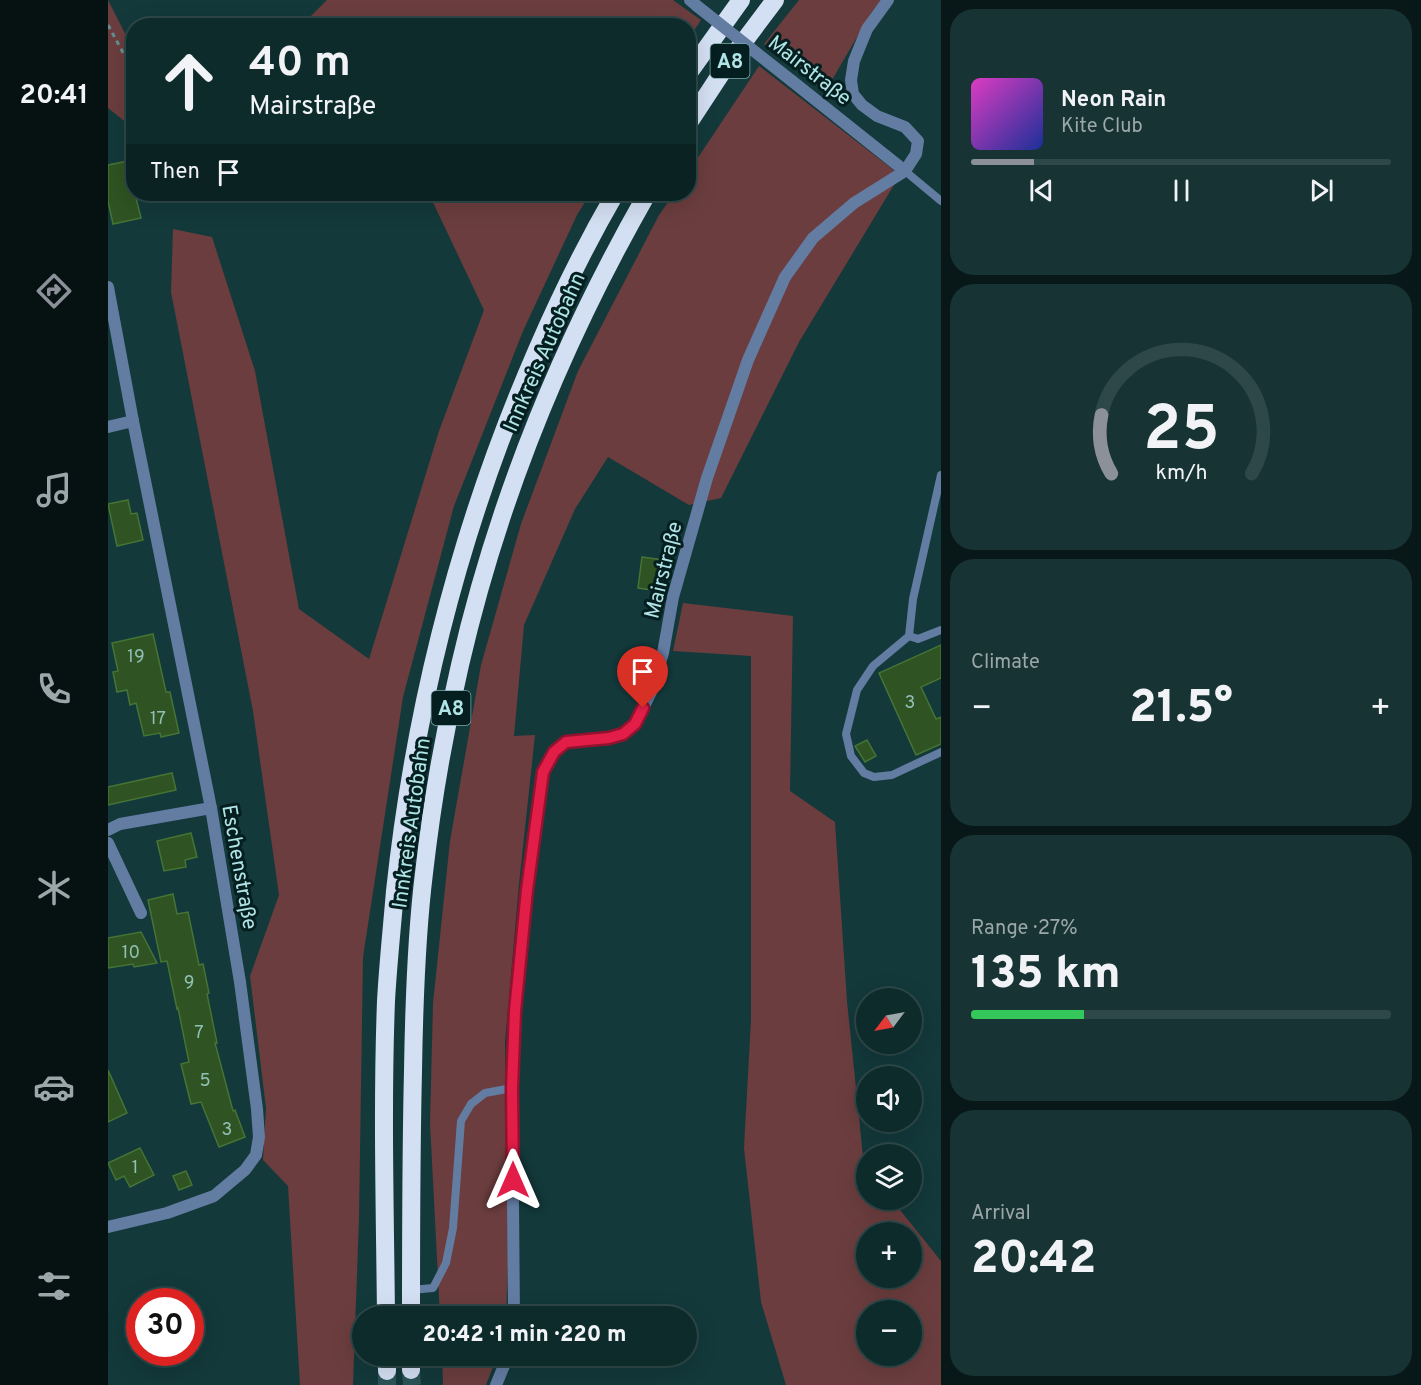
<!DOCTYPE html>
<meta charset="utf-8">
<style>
body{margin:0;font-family:Overpass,sans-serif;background:#173334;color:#f1f3f6;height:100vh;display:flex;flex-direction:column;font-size:22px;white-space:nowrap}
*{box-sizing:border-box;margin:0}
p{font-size:20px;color:#9ba7a9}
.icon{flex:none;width:33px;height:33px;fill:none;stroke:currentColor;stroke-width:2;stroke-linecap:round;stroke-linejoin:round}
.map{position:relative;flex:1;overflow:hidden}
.side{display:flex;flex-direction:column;gap:9px;padding:9px;background:#081818;width:480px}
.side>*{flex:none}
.guide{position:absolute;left:18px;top:18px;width:570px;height:183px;border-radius:24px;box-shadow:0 6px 24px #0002,0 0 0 2px #2e4748;background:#0e2b2c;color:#f1f3f6;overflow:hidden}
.needle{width:39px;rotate:238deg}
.tools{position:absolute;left:748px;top:988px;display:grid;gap:12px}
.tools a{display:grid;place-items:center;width:66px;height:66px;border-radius:50%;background:#0e2b2c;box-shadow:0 6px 24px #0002,0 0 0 2px #2e4748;font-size:30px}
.speed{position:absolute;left:18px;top:1288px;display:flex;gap:12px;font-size:30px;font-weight:700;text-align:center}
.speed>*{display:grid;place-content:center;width:78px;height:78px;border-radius:50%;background:#0e2b2c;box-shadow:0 6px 24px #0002,0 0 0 2px #2e4748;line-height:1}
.speed .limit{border:9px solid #d22;background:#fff;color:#111}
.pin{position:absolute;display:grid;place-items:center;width:51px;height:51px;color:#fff;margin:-62px -26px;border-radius:50% 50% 50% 0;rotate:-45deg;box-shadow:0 0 6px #0007}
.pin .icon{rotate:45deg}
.me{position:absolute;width:66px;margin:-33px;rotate:0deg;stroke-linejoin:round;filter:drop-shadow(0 0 4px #0008)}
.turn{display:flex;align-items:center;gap:21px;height:126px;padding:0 24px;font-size:27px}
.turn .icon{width:78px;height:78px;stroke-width:2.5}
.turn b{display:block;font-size:42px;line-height:51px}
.then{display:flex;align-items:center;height:57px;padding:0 24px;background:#0003;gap:12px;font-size:22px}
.big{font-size:45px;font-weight:800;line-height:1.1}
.side .tile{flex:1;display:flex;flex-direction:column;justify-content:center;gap:9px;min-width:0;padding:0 21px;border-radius:24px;background:#173334}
.side .dial{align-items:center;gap:0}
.dial svg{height:156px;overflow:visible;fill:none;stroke:#2e4748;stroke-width:7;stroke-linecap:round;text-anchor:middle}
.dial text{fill:#f1f3f6;stroke:none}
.song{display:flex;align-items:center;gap:18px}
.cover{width:72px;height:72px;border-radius:9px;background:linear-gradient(135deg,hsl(310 70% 55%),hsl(230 70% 35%))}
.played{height:6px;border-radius:3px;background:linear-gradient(90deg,#8c9099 15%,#2e4748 15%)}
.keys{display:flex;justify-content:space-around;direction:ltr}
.heat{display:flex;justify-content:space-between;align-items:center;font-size:33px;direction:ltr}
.charge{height:9px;border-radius:4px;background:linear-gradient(90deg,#34c759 27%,#2e4748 0)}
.trip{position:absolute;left:244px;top:1306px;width:345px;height:60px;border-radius:30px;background:#0e2b2c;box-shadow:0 6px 24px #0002,0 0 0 2px #2e4748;font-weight:800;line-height:60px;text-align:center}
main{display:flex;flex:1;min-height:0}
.tabs{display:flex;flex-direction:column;width:108px;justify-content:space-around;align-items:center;background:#061112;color:#9ba7a9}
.tabs .icon{width:42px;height:42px}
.tabs .active{color:#8c9099}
.tabs b{font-size:27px;color:#f1f3f6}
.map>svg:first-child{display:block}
.green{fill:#6b3d3e;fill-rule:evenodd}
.building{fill:#2f5322;stroke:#457435;stroke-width:1.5}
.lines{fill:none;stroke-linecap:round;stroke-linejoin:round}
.motorway-tunnel{stroke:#2b5355;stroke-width:18;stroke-dasharray:18 9;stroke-linecap:butt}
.path{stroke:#639092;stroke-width:3;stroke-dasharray:4.5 4.5;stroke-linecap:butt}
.service{stroke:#637ca2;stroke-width:8}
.minor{stroke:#637ca2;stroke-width:12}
.motorway{stroke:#d3dff2;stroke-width:18}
.minor-bridge{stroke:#637ca2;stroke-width:12}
.route-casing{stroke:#92132f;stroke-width:15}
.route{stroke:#e11d48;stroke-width:10}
.labels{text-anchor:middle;stroke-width:6;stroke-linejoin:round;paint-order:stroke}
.number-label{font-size:18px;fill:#90c0b5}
.shield{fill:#051f20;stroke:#7da9ab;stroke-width:1.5}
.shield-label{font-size:20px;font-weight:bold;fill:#b0e4e6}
.street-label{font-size:21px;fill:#b0e4e6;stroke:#051f20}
</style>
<main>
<nav class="tabs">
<b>20:41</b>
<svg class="icon active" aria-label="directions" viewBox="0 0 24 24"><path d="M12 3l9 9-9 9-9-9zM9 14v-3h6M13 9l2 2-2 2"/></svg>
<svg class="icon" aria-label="music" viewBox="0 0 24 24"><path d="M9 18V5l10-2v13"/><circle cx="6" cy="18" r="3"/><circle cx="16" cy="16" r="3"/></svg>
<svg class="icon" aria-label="phone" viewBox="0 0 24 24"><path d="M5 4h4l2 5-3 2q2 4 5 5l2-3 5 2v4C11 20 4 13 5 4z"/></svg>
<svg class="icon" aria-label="climate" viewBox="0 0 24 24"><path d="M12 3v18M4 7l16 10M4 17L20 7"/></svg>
<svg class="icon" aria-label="car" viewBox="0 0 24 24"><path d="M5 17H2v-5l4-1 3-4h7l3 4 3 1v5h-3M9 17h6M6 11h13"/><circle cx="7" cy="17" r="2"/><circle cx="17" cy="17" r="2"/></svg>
<svg class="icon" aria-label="filters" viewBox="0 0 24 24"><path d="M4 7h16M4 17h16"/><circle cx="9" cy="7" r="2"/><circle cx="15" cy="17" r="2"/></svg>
</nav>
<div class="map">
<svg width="833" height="1385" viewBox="0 0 833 1385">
<rect width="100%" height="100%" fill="#13393b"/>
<!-- green -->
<g class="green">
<path d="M0,0l25,49v79l-25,-20z"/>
<path d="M219,0h346l28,20 -12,18 -1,-12 -386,-1z"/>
<path d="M691,0h82l-10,13 -46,79 -61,-48z"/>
<path d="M651,66l141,109 -101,167 -78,156 -32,7 -81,-48 -33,52 -51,116 -10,111 21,-1 -16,149 -14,158 3,220 -2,55h-66l-10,-194 3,-120 17,-162 31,-176 40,-141 57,-153 81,-156 15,-21h14l1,-23z"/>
<path d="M321,194h161l-13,21 -54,116 -69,175 -51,191 -40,260 -4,261 -6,167h-53l-12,-199 -25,-26 3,-52 -16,-132 29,-81 -26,-184 -82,-419 2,-63 39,8 43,134 44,238 70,50 70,-228 45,-121z"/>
<path d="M575,603l110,13 -3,175 45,31 12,179 17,165 3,3v31h25l49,61v124h-155l-25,-83 -17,-154 7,-128v-364l-78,-5zM759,1233h45v45h-45zM759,1311h45v45h-45z"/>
<path d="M334,1356h55l-11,29h-44l1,-1z"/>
</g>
<!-- building -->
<g class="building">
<path d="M20,161l6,25v8h1l6,24 -28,6 -5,-23v-36z"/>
<path d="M20,500l3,14 6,-1 6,27 -26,6 -9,-42z"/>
<path d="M534,557l21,3 -4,31 -21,-3z"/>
<path d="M45,634l13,58h4l9,41 -18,4 -1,-4 -16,3 -8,-33 -6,2 -3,-15 -10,2 -4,-20 5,-1 -6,-28z"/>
<path d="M833,645v33l-20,9 15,32 5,-2v27l-25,11 -37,-82z"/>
<path d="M759,740l9,16 -11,6 -10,-16z"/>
<path d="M64,773l4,17 -68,15v-18z"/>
<path d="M83,833l6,24 -12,3 1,7 -22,4 -7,-30z"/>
<path d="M65,894l4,20 11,-2 11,53 4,-1 6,29 -2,1 10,49h-2l18,68 2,-1 10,27 -26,10 -18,-45 -10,2 -10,-40 8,-2 -11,-54 -1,1 -10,-48 -6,1 -13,-62z"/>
<path d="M33,932l16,31 -23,4 -1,-3 -25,4v-30z"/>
<path d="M0,1070l19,43 -19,9z"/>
<path d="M32,1148l14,27 -24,12 -6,-11 -8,4 -8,-17z"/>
<path d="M78,1171l6,14 -13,5 -6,-14z"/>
</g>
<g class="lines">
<!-- motorway-tunnel -->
<g class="motorway-tunnel">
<path d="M303,1370l1,15"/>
<path d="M279,1371v14"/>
</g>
<!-- path -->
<path class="path" d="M0,25l25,46 1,7"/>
<!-- service -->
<g class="service">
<path d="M797,171l36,30"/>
<path d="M833,475l-28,124 -4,37 -36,30 -16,24 -11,44 5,22 13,17 10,4 18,-2 49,-23"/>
<path d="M801,636l9,3 23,-9"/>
<path d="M303,1290l22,-2 13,-25 7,-35 8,-107 10,-17 14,-11 27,-5"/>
</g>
<!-- minor -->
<g class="minor">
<path d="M582,0l7,6"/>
<path d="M684,81l113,90"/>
<path d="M0,287l25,134 78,387 29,174 17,127 2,28 -3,18 -11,15 -31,26 -47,17 -59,14"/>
<path d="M0,427l25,-6"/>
<path d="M0,830l12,-6 91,-16"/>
<path d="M0,843l33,70"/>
<path d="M406,1317l-2,-229 3,-77 12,-121 16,-118 11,-20 12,-10 43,-3 14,-6 12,-9 16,-32 12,-39 10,-56 34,-119 41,-118 37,-83 28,-39 41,-35 51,-32 11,-17 2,-13 -13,-14 -28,-11 -15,-11 -9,-11 -2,-14 3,-19 13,-32 21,-29"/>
<path d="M388,1385l12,-29"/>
</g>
<!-- motorway -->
<g class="motorway">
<path d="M580,74l53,-74"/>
<path d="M580,124l42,-64 45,-60"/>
<path d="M278,1317c-1,-105 -4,-211 0,-316 2,-37 6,-73 9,-110 20,-187 67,-369 142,-541 23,-53 49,-106 78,-156"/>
<path d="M303,1317c0,-82 0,-164 2,-246 1,-66 3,-133 11,-198 8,-70 20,-140 36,-208 38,-165 103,-324 187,-471"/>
<path d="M279,1356v15"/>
<path d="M303,1370v-14"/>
</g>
<!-- minor-bridge -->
<path class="minor-bridge" d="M589,6l95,75"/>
</g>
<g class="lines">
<!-- route casing -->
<g class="route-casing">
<path id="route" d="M405,1180l-1,-92 3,-77 12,-121 16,-118 11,-20 12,-10 43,-4 14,-4 12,-10 8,-16"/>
</g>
<!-- route -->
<use href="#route" class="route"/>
</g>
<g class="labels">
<!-- number labels -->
<g class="number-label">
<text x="28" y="662">19</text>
<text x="802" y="708">3</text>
<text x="50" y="724">17</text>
<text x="23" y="958">10</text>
<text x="81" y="988">9</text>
<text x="91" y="1038">7</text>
<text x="97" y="1086">5</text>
<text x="119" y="1135">3</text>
<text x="27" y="1173">1</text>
</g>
<!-- shield labels -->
<g class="shield">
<rect x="602.5" y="44" width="39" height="34" rx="4.5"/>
<rect x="323.5" y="691" width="39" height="34" rx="4.5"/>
</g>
<g class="shield-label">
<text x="622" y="68">A8</text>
<text x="343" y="715">A8</text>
</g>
<!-- street labels -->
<g class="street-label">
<text transform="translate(702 70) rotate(38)" y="7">Mairstraße</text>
<text transform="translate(436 352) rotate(-66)" y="7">Innkreis Autobahn</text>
<text transform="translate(555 570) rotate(-76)" y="7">Mairstraße</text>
<text transform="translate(303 823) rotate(-82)" y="7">Innkreis Autobahn</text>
<text transform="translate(132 867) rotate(80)" y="7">Eschenstraße</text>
</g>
</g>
</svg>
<div class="tools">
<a><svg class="needle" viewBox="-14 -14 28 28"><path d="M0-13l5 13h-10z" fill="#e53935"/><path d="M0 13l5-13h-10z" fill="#9ba7a9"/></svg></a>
<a><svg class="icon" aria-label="sound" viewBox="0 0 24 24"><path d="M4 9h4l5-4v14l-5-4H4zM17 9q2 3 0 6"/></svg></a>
<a><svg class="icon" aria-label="layers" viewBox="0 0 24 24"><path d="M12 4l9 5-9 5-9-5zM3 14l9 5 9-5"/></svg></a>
<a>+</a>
<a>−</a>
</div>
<div class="speed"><div class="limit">30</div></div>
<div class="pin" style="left:535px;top:708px;background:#d93025"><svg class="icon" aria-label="arrive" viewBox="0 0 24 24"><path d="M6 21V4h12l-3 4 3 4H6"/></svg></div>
<svg class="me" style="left:405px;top:1180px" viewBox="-20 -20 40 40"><path d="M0-17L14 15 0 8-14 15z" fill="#e11d48" stroke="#fff" stroke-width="4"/></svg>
<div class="trip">20:42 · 1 min · 220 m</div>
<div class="guide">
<div class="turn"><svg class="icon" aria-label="ahead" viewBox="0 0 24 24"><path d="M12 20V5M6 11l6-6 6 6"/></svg><div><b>40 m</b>Mairstraße</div></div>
<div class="then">Then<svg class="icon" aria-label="arrive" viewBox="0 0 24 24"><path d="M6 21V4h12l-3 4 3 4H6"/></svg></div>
</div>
</div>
<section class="side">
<div class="tile">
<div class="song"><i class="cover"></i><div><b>Neon Rain</b><p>Kite Club</p></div></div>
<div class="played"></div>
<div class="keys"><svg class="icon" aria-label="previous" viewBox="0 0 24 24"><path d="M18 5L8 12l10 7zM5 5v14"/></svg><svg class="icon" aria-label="pause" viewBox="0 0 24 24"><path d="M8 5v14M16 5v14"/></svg><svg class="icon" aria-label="next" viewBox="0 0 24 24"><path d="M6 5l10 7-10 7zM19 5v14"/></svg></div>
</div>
<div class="tile dial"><svg viewBox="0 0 100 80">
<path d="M14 69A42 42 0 1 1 86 69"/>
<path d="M14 69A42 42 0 0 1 9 39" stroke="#8c9099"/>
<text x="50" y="56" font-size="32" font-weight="700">25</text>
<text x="50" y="72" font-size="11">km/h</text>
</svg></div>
<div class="tile"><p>Climate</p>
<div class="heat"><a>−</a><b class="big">21.5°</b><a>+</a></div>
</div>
<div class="tile"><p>Range · 27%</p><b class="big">135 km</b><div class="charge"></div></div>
<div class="tile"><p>Arrival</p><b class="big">20:42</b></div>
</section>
</main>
